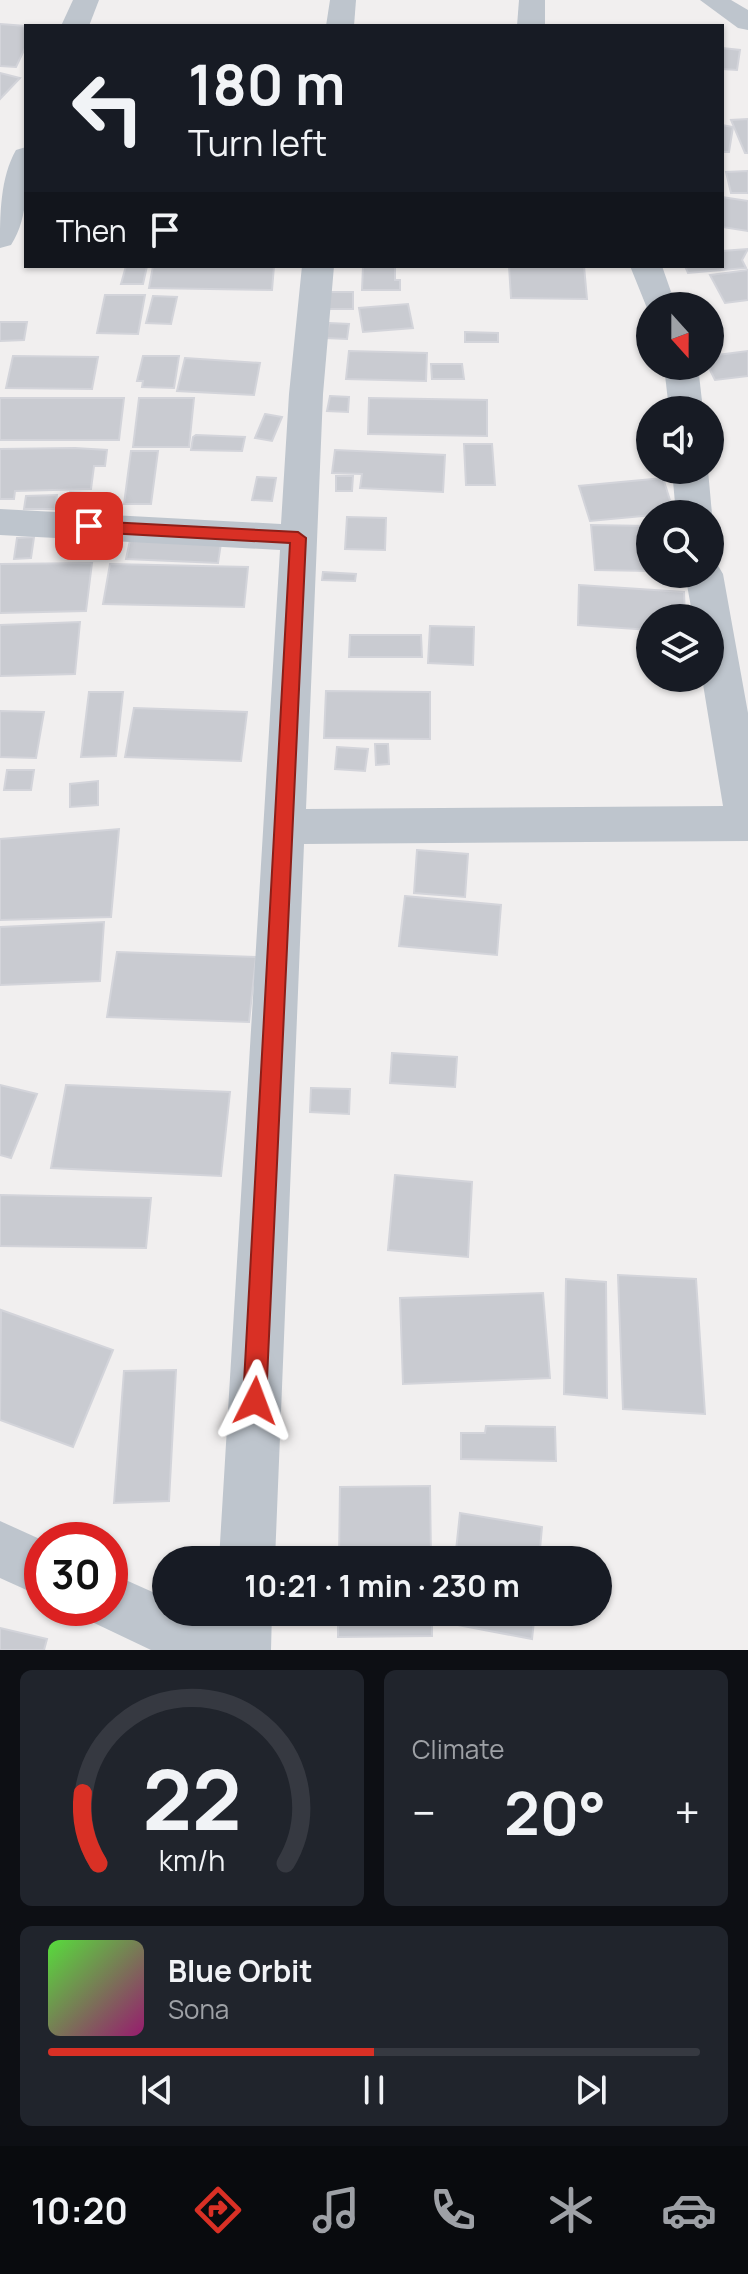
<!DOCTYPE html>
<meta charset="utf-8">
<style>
body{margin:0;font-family:Manrope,sans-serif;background:#20242c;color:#f1f3f6;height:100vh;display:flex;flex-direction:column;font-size:30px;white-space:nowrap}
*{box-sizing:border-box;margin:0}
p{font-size:26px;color:#9ea1a6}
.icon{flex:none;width:44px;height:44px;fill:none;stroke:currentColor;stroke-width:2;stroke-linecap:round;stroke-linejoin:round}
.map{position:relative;height:1650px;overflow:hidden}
.panel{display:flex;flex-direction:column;gap:20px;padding:20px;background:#0d0f14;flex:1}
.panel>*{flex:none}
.banner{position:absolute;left:24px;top:24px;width:700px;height:244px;border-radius:0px;box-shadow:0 2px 6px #0004;background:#171b24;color:#f1f3f6;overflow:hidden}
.needle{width:52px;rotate:159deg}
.controls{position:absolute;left:636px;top:292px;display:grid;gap:16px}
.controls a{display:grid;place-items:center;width:88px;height:88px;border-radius:50%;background:#171b24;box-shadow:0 2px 6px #0004;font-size:40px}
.speed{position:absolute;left:24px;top:1522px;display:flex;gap:16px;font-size:40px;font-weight:700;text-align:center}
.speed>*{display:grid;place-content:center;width:104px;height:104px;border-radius:50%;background:#171b24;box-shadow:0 2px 6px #0004;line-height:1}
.speed .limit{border:12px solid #d22;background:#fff;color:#111}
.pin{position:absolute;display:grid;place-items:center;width:68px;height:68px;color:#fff;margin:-34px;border-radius:16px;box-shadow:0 4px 12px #0006}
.me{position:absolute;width:88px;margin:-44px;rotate:3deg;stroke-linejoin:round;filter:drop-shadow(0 0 6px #0008)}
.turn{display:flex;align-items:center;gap:28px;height:168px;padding:0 32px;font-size:36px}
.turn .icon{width:104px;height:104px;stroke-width:2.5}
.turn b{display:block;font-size:56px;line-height:68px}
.then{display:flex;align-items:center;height:76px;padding:0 32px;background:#0003;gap:16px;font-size:30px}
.big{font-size:60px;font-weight:700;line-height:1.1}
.panel .tile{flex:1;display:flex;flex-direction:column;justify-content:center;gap:12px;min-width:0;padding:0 28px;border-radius:12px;background:#20242c}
.panel .dial{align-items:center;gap:0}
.dial svg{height:208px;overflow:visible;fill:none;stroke:#363941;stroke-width:7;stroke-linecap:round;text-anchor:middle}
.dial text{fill:#f1f3f6;stroke:none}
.song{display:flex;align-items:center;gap:24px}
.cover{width:96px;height:96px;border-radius:12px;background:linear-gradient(135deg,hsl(110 70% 55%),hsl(320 70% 35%))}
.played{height:8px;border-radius:4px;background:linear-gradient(90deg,#d93025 50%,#363941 50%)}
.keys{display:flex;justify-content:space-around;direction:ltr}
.heat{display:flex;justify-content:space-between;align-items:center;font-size:44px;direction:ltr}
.panel .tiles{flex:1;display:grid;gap:20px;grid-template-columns:1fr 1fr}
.tile:last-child{grid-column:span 2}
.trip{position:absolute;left:152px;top:1546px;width:460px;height:80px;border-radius:40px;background:#171b24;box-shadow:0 2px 6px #0004;font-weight:700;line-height:80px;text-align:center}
.menu{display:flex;height:128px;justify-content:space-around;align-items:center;background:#090b0e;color:#9ea1a6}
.menu .icon{width:56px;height:56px}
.menu .on{color:#d93025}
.menu b{font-size:36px;color:#f1f3f6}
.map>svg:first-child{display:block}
.building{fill:#c9cbd1;stroke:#d3d4da;stroke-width:2}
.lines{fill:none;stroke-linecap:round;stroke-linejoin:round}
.minor{fill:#bec5cd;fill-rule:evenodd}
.route{fill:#d93025;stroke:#8d1f18;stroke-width:2}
</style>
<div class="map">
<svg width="748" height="1650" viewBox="0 0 748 1650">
<rect width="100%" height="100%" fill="#f1efef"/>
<!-- building -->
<g class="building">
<path d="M0,24l26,2v20l-10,21 -16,-1z"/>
<path d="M722,48l18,2 -3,20 -15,-1z"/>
<path d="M0,73l20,5 -20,21z"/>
<path d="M748,119v34h-3l-14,-33z"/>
<path d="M722,125l11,2 -4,25h-7z"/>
<path d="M748,171v22h-17l-5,-21z"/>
<path d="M722,197l26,4v30l-26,-4z"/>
<path d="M748,249l-6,11 4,8 -58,5 -3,-7h37v-15z"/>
<path d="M126,266h21l-4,18h-22z"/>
<path d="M153,266h121l-2,24 -123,-2z"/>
<path d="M363,266h32v14h5v10h-38z"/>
<path d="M509,266h75l3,33 -76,-1z"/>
<path d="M748,270v30l-23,3 -15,-28z"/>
<rect x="328" y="292" width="25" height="17"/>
<path d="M105,295h40l-7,39 -41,-1z"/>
<path d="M153,296l24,1 -6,27 -25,-1z"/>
<path d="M408,304l5,24 -50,4 -4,-24z"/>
<path d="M0,322h27l-3,18 -24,1z"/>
<path d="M329,323l20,1 -2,15 -21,-1z"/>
<path d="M465,332l33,1v9h-33z"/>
<path d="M349,351l78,2 -1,28 -80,-2z"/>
<path d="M748,351v25l-33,4 -7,-14 2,-10z"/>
<path d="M13,356l85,1 -6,32 -86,-1z"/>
<path d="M143,356h36l-5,32 -32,-1 1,-6h-6z"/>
<path d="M185,358l75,5 -6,32 -77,-4z"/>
<path d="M431,364h31l2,15h-32z"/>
<path d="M330,396l19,1 -1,15 -21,-1z"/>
<path d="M0,398h124l-5,42h-119z"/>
<path d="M139,398h55l-5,49h-56z"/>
<path d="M369,398l118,2v36l-119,-2z"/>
<path d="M265,414l17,3 -10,24 -17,-3z"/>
<path d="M196,435l49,2 -3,14 -51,-1 2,-13z"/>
<path d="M464,444h28l3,41h-29z"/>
<path d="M75,448l32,2 -2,16h-11l-3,23 -76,2 -1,8h-14v-50z"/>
<path d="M335,450l110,5 -2,37 -83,-4 2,-14 -30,-1z"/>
<path d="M131,451h27l-7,53h-27z"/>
<path d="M336,476h17l-1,15h-16z"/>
<path d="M257,477l19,1 -4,23 -20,-1z"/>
<path d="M663,478l11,35 -84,8 -11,-35z"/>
<path d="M70,492l38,2 -2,9 -38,-1z"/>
<path d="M57,495l-2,14h-31l2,-13z"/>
<path d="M347,517l39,1 -1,32 -40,-1z"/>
<path d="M591,525l59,1v45l-55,-1z"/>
<path d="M34,537l-3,21 -17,1 3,-21z"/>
<path d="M130,540l91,3 -3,20 -92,-4z"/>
<path d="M92,563l-6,48 -86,2v-49z"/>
<path d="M110,564l138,3 -4,40 -141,-3z"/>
<path d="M323,572l33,2 -1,7 -33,-1z"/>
<path d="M579,585l105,7 1,26h-35v12l-72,-5z"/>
<path d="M80,622l-5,52 -75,2v-51z"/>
<path d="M430,626l44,1 -1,38 -45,-2z"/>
<path d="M350,635h71l1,22h-73z"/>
<path d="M326,691l104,1v47l-106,-1z"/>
<path d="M89,692h34l-7,64 -35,1z"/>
<path d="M134,708l113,4 -6,49 -116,-4z"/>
<path d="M0,711l44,1 -8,46 -36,-1z"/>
<path d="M375,744h13l1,20 -13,1z"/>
<path d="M337,747l31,2 -3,22 -30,-2z"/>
<path d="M7,770h27l-3,20h-27z"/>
<path d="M98,781v24l-28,2v-23z"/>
<path d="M119,829l-8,88 -111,3v-81z"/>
<path d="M417,850l51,4 -3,43 -51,-4z"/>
<path d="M405,896l96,9 -4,50 -98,-9z"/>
<path d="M104,922l-4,59 -100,4v-58z"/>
<path d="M117,952l139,5 -7,65 -142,-5z"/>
<path d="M392,1053l65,4 -2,30 -65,-4z"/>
<path d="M0,1085l37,9 -26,64 -11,-3z"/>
<path d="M66,1085l164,7 -9,84 -170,-8z"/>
<path d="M311,1088l39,1 -1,25 -39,-2z"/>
<path d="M395,1175l77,7 -4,75 -80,-7z"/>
<path d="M0,1195l151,3 -5,50 -146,-2z"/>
<path d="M618,1275l78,4 9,135 -82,-5z"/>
<path d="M566,1279l40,3 1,116 -43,-4z"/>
<path d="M543,1293l7,85 -147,6 -3,-86z"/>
<path d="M1,1310l112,40 -40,97 -73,-27z"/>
<path d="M176,1370l-7,131 -55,2 10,-132z"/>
<path d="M486,1426l69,1 1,34 -95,-2v-26h24z"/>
<path d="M430,1486l1,74h-92l1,-73z"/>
<path d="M460,1513l82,14 -3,33h-84z"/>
<path d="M338,1612h94v24l-94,1z"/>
<path d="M448,1612h87l-3,27 -85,-16z"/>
<path d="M0,1628l47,11 -3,11h-44z"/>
</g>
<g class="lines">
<!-- minor -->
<g class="minor">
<path d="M73,0h26l-10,26h-28z"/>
<path d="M330,0h26l-2,26h-28z"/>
<path d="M519,0h26v26h-28z"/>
<path d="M700,0h31l17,10v20l-10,-2z"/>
<path d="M26,147c0,33 4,69 -15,98l-11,3c0,-33 0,-70 16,-98z"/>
<path d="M302,266h32l-11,128 -17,415 417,-3 -21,-128h8v-60h-17l-8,-44h25v-12l7,2 6,10 25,139v128l-444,3 -29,716h-56l61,-1010 -280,-15v-26l281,15 8,-130z"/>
<path d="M630,266h32l14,40h-26l-1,7z"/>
<path d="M664,366h34l5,44h-34z"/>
<path d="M672,470h36l4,44 -2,4v-4h-34z"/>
<path d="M0,1521l42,19v57l-42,-19z"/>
<path d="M110,1573l56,25v14h30l19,9 1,-9h56l-1,38h-120l-61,-29 -5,-13h25z"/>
</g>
</g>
<!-- route -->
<path class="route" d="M89,521l209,11 8,6 -40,863 -3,8 -8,3 -8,-3 -4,-8 47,-858 -201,-11 -7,-6z"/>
</svg>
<div class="controls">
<a><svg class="needle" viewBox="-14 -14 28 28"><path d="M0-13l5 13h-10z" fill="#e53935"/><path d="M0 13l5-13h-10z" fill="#9ea1a6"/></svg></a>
<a><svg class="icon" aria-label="sound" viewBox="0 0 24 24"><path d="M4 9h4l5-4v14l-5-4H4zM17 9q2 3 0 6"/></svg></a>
<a><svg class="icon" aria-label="search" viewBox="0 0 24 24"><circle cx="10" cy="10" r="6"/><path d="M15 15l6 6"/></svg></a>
<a><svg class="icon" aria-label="layers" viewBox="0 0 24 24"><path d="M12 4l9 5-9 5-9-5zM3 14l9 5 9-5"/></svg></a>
</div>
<div class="speed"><div class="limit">30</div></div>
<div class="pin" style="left:89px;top:526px;background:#d93025"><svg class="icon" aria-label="arrive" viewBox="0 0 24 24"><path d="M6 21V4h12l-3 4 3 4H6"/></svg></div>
<svg class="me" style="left:255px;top:1401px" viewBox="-20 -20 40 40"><path d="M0-17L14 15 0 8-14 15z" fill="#d93025" stroke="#fff" stroke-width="4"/></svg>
<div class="trip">10:21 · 1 min · 230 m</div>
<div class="banner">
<div class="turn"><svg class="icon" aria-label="left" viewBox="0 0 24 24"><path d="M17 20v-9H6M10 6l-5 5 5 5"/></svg><div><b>180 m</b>Turn left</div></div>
<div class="then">Then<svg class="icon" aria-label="arrive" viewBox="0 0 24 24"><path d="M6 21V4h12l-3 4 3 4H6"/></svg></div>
</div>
</div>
<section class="panel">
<div class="tiles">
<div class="tile dial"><svg viewBox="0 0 100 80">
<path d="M14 69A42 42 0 1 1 86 69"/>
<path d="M14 69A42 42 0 0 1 8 42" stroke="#d93025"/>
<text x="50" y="56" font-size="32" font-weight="700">22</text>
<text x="50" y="72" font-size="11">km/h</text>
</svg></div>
<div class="tile"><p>Climate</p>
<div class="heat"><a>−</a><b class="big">20°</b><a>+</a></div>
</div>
<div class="tile">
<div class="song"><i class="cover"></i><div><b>Blue Orbit</b><p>Sona</p></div></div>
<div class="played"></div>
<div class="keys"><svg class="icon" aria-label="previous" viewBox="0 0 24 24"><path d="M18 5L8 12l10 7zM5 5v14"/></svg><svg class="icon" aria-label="pause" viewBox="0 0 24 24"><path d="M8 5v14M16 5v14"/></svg><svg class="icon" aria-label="next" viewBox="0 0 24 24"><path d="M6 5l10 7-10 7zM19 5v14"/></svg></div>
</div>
</div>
</section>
<nav class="menu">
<b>10:20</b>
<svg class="icon on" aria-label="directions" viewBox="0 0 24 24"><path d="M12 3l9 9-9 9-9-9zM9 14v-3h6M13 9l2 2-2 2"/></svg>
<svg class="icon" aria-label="music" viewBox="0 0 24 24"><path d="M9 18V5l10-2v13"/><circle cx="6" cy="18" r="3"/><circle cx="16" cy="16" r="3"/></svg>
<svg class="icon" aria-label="phone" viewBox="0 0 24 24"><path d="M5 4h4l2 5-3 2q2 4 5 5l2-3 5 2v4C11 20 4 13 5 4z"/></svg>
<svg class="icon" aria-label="climate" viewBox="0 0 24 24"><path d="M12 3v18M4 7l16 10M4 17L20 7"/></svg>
<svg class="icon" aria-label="car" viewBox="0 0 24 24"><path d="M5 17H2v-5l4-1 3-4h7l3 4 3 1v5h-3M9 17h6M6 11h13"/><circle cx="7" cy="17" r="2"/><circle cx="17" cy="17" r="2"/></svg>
</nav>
